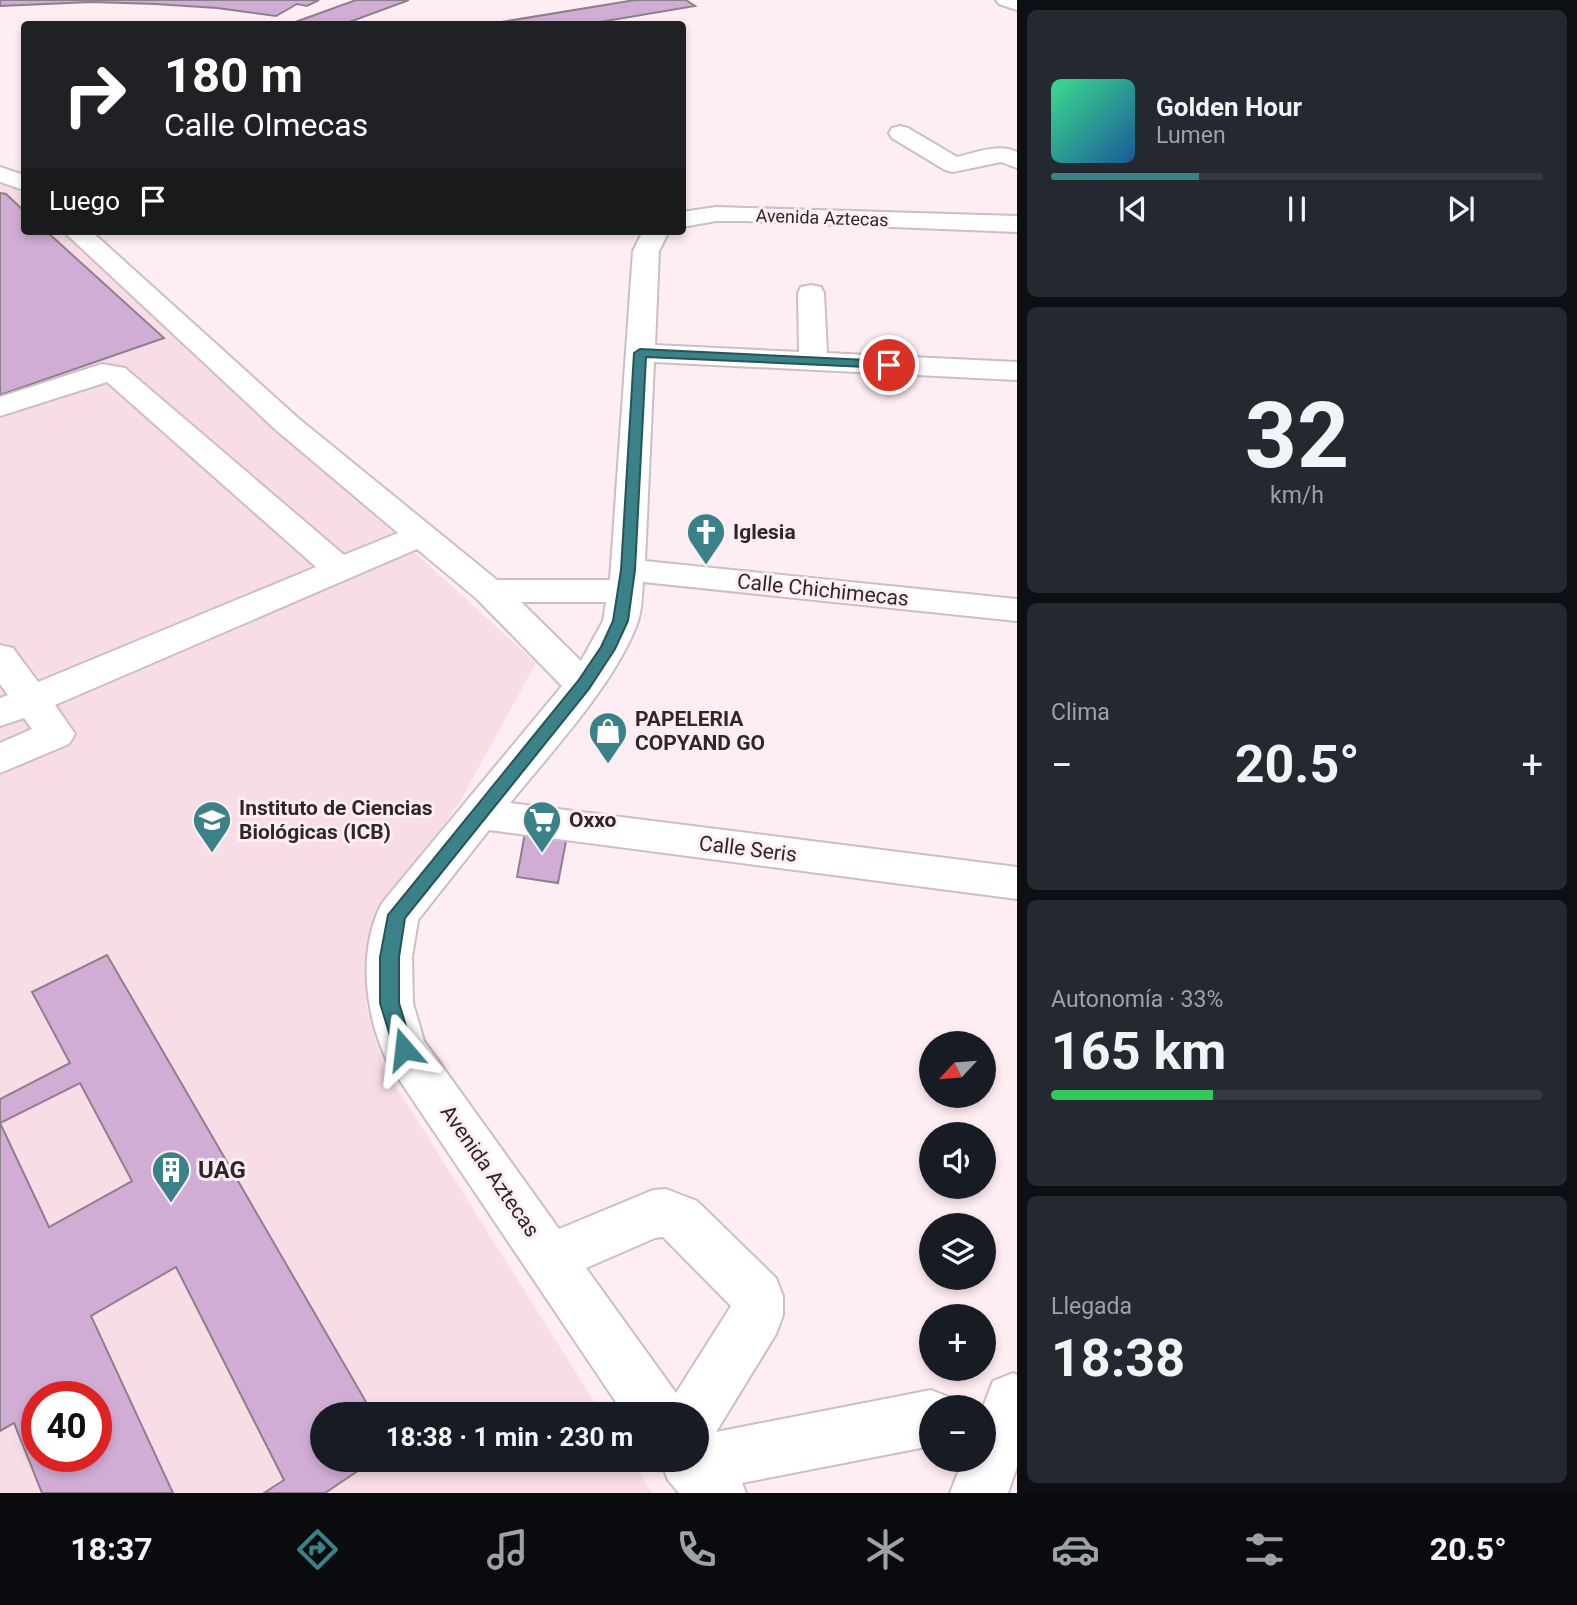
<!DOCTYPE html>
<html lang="es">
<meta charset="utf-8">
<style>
body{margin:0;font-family:Roboto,sans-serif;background:#242831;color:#f1f3f6;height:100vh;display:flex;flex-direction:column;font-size:26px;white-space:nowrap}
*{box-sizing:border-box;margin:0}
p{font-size:23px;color:#9ea1a6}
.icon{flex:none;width:38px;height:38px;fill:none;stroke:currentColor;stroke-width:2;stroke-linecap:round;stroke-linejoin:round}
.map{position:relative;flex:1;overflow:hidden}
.drawer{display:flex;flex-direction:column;gap:10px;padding:10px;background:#0d0f14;width:560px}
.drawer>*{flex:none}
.hud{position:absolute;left:21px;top:21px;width:665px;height:214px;border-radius:7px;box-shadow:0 4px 10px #0003;background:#202124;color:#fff;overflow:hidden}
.needle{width:46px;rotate:244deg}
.tools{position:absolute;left:919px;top:1031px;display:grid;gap:14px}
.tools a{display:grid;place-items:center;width:77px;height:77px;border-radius:50%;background:#171b24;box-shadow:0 4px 10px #0003;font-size:35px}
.speed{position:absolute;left:21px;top:1381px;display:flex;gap:14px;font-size:35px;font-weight:700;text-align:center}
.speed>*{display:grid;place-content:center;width:91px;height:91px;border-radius:50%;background:#171b24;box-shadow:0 4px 10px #0003;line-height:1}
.speed .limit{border:10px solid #d22;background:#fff;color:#111}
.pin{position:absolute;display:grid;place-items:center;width:60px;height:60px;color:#fff;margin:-30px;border:4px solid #fff;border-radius:50%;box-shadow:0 2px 7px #0007}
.me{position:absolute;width:77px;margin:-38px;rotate:343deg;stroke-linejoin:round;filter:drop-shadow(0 0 5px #0008)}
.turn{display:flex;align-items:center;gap:24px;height:147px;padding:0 28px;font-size:32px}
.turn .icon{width:91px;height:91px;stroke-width:2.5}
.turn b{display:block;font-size:49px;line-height:60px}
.then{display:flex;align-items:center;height:66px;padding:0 28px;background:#0003;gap:14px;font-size:26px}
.big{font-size:52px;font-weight:700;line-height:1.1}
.drawer .tile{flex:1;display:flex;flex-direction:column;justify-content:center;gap:10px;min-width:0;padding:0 24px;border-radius:10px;background:#242831}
.drawer .dial{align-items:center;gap:0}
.dial b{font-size:91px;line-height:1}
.song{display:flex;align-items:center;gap:21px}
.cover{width:84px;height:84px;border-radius:10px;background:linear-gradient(135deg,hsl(150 70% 55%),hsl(210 70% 35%))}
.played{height:7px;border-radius:4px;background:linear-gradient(90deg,#3a8287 30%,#363941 30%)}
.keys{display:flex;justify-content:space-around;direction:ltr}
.heat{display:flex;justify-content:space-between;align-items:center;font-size:38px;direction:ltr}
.charge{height:10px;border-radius:5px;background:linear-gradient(90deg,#34c759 33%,#363941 0)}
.trip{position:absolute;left:310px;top:1402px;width:399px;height:70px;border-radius:35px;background:#171b24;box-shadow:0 4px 10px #0003;font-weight:700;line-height:70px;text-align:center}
.dock{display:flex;height:112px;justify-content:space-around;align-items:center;background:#090b0e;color:#9ea1a6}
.dock .icon{width:49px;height:49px}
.dock .current{color:#3a8287}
.dock b{font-size:32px;color:#f1f3f6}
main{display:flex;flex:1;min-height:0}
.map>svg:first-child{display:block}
.built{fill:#f8dde7;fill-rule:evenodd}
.building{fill:#d1add6;stroke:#8b808c;stroke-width:2;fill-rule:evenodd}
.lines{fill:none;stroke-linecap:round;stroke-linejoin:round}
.minor-casing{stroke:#cebdc3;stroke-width:4}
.minor{fill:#fff;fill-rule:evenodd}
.route{fill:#3a8287;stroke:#265458;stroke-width:2}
.labels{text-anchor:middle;stroke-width:6;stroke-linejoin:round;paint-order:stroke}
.far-street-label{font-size:18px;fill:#2e272a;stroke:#ffedf4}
.poi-label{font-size:21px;font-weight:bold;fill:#2e272a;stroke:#ffedf4;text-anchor:start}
.street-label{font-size:21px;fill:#2e272a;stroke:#ffedf4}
.near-poi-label{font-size:24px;font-weight:bold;fill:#2e272a;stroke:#ffedf4;text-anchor:start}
</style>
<main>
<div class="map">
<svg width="1017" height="1493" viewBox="0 0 1017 1493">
<rect width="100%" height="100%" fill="#ffedf4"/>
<!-- built -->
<path class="built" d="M0,173l24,22v36h39l473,432 -75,137 -75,108 -17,45 -3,51 16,60 220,350h-280v46h309l21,33h-652zM37,1396h59v60h-59z"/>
<!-- building -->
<g class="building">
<path d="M0,0h319l-12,6 -10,-2 -21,12 -59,-8 -62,-4 -63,-2 -92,4z"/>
<path d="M356,0h53l-65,24h-37l-9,-3z"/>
<path d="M635,0h51l9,6 -107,18h-99z"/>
<path d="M0,193l6,1 18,17v20h22l118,107 -164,57z"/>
<path d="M526,827l42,4 -10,52 -41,-6z"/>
<path d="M107,955l266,459h-51v46h52l-49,33h-61l20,-13 -108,-213 -85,49 82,177h-131l-28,-70 -14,8v-332l70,-36 -38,-71zM80,1083l52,98 -83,46 -49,-104zM37,1396h59v60h-59z"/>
</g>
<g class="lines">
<!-- minor casing -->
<g class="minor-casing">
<g id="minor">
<path d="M996,0h21v10l-18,-6z"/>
<path d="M900,126l8,2 49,29c18,-4 42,-14 60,-5v16l-16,-6 -48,10 -8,-2 -53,-32 -3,-5 3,-5z"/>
<path d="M0,167l24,8v15l-24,-8z"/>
<path d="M716,207l301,9v16l-273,-11h-28l-34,6v-15z"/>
<path d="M63,231h28l207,187 199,162h113l23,-329 10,-20h26l-10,20 -4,94 144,7 -1,-59 3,-6 10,-2 10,2 3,6 3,60 190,9v18l-363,-18 -9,199 372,38v22l-374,-39c-1,13 -1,29 -6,42 -23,61 -85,127 -127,179l507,64v32l-528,-69 -71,90 -6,37 1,46 11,38 135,188 94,-39 13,-1 31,12 79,77 7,18v19l-7,19 -60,98 215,-42 20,8 3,9h-23v39l-189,37 4,10h-67l-11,-13 -8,-20h36v-46h-72l-236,-351c-23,-47 -31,-112 -6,-160l180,-217 -85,-87 -60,-50 -362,156 20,29 -6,10 -69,29v-30l32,-14 -8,-11 -24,8v-28l8,-3 -8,-11v-39l13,3 25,34 278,-115 -209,-185 -107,34v-19l102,-33 23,4 219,187 54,-22 -122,-103zM521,602h85l-3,19 -22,40zM663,1237l68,69 -55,87 -90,-125 69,-30z"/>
<path d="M1013,1373l4,2v92l-9,26h-58l13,-33h21l-1,-53 10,-26z"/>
</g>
</g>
<!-- minor -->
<use href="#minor" class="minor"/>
</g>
<!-- route -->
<path class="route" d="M640,349l249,12 6,4 -6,3 -243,-11 -11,213 -7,51 -13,28 -26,40 -184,229 -6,39v46l14,46 -2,6 -7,2 -7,-2 -3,-6 -14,-46v-46l8,-42 190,-234 23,-34 12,-26 8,-51 13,-217z"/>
<!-- icons -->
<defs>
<g id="church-pin" transform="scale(2.0125)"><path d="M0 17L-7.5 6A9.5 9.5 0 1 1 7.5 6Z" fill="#3a8287" stroke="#ffedf4"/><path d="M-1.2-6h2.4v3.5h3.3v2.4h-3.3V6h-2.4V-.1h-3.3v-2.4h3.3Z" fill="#fff"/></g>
<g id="shop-pin" transform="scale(2.0125)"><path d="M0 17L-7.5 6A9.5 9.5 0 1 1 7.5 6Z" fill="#3a8287" stroke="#ffedf4"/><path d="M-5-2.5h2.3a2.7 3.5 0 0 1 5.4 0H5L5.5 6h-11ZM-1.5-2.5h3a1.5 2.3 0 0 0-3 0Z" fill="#fff"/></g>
<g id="university-pin" transform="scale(2.0125)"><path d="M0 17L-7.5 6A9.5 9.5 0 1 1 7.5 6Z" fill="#3a8287" stroke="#ffedf4"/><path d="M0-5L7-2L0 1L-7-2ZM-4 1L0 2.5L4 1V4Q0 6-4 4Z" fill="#fff"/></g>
<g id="supermarket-pin" transform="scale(2.0125)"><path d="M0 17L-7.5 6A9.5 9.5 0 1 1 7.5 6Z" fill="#3a8287" stroke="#ffedf4"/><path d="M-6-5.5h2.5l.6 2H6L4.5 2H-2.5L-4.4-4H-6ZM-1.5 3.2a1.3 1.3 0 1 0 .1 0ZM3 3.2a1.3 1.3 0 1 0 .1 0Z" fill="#fff"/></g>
<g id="building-pin" transform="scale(2.0125)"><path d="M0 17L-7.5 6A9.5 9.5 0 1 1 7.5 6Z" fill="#3a8287" stroke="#ffedf4"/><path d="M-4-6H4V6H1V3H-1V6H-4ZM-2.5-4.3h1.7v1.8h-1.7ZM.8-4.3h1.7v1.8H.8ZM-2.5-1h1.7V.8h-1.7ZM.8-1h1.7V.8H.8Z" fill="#fff"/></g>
</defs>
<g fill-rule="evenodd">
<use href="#church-pin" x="706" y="532"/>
<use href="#shop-pin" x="608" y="731"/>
<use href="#university-pin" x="212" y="820"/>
<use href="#supermarket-pin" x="542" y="820"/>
<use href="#building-pin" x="171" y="1170"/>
</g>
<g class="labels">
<!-- far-street labels -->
<g class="far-street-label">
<text transform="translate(822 218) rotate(2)" y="6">Avenida Aztecas</text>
</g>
<!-- poi labels -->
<g class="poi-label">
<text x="733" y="539">Iglesia</text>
<text x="635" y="726">PAPELERIA<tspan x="635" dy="24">COPYAND GO</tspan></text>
<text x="239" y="815">Instituto de Ciencias<tspan x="239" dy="24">Biológicas (ICB)</tspan></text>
<text x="569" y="827">Oxxo</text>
</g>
<!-- street labels -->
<g class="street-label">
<text transform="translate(823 590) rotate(6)" y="7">Calle Chichimecas</text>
<text transform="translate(748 849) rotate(7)" y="7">Calle Seris</text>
<text transform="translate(490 1171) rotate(55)" y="7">Avenida Aztecas</text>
</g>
<!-- near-poi labels -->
<g class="near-poi-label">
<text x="198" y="1178">UAG</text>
</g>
</g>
</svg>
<div class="tools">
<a><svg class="needle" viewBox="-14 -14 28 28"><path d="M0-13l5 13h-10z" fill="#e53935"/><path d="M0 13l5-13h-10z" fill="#9ea1a6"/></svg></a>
<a><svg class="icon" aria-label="sound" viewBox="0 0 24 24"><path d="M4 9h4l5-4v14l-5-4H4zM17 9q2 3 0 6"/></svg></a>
<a><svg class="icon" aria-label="layers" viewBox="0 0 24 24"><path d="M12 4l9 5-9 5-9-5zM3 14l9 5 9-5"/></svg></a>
<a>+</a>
<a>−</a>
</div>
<div class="speed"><div class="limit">40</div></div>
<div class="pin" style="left:889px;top:365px;background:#d93025"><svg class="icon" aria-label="arrive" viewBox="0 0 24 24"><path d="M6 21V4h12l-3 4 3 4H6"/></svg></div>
<svg class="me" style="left:404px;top:1049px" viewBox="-20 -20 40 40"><path d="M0-17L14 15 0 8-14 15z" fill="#3a8287" stroke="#fff" stroke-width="4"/></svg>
<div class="trip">18:38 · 1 min · 230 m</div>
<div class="hud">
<div class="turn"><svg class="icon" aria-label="right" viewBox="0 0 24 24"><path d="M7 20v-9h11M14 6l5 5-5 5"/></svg><div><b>180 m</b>Calle Olmecas</div></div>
<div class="then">Luego<svg class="icon" aria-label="arrive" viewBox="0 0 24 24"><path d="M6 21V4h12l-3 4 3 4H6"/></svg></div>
</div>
</div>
<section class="drawer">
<div class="tile">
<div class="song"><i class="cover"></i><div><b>Golden Hour</b><p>Lumen</p></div></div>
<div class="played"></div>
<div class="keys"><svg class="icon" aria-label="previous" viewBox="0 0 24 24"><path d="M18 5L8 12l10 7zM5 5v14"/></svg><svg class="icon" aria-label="pause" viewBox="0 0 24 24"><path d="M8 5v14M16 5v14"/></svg><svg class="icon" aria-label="next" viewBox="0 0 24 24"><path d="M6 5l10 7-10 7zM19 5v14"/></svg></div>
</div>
<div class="tile dial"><b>32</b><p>km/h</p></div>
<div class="tile"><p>Clima</p>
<div class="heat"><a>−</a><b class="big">20.5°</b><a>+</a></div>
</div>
<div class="tile"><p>Autonomía · 33%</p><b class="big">165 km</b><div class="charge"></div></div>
<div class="tile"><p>Llegada</p><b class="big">18:38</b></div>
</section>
</main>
<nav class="dock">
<b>18:37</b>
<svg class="icon current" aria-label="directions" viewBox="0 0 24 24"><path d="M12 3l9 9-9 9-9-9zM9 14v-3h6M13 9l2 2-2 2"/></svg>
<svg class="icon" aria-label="music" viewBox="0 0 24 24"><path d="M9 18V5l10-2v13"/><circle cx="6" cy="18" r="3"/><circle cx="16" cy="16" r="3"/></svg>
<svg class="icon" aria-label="phone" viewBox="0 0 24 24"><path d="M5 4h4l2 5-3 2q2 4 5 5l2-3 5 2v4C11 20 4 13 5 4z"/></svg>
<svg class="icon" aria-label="climate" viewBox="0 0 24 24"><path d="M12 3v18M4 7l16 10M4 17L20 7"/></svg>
<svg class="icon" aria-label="car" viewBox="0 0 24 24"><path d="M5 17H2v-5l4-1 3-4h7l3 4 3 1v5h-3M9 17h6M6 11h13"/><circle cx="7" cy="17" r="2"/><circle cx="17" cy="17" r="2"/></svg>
<svg class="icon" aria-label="filters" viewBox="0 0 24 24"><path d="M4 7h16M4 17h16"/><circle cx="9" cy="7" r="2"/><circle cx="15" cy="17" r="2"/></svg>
<b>20.5°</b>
</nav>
